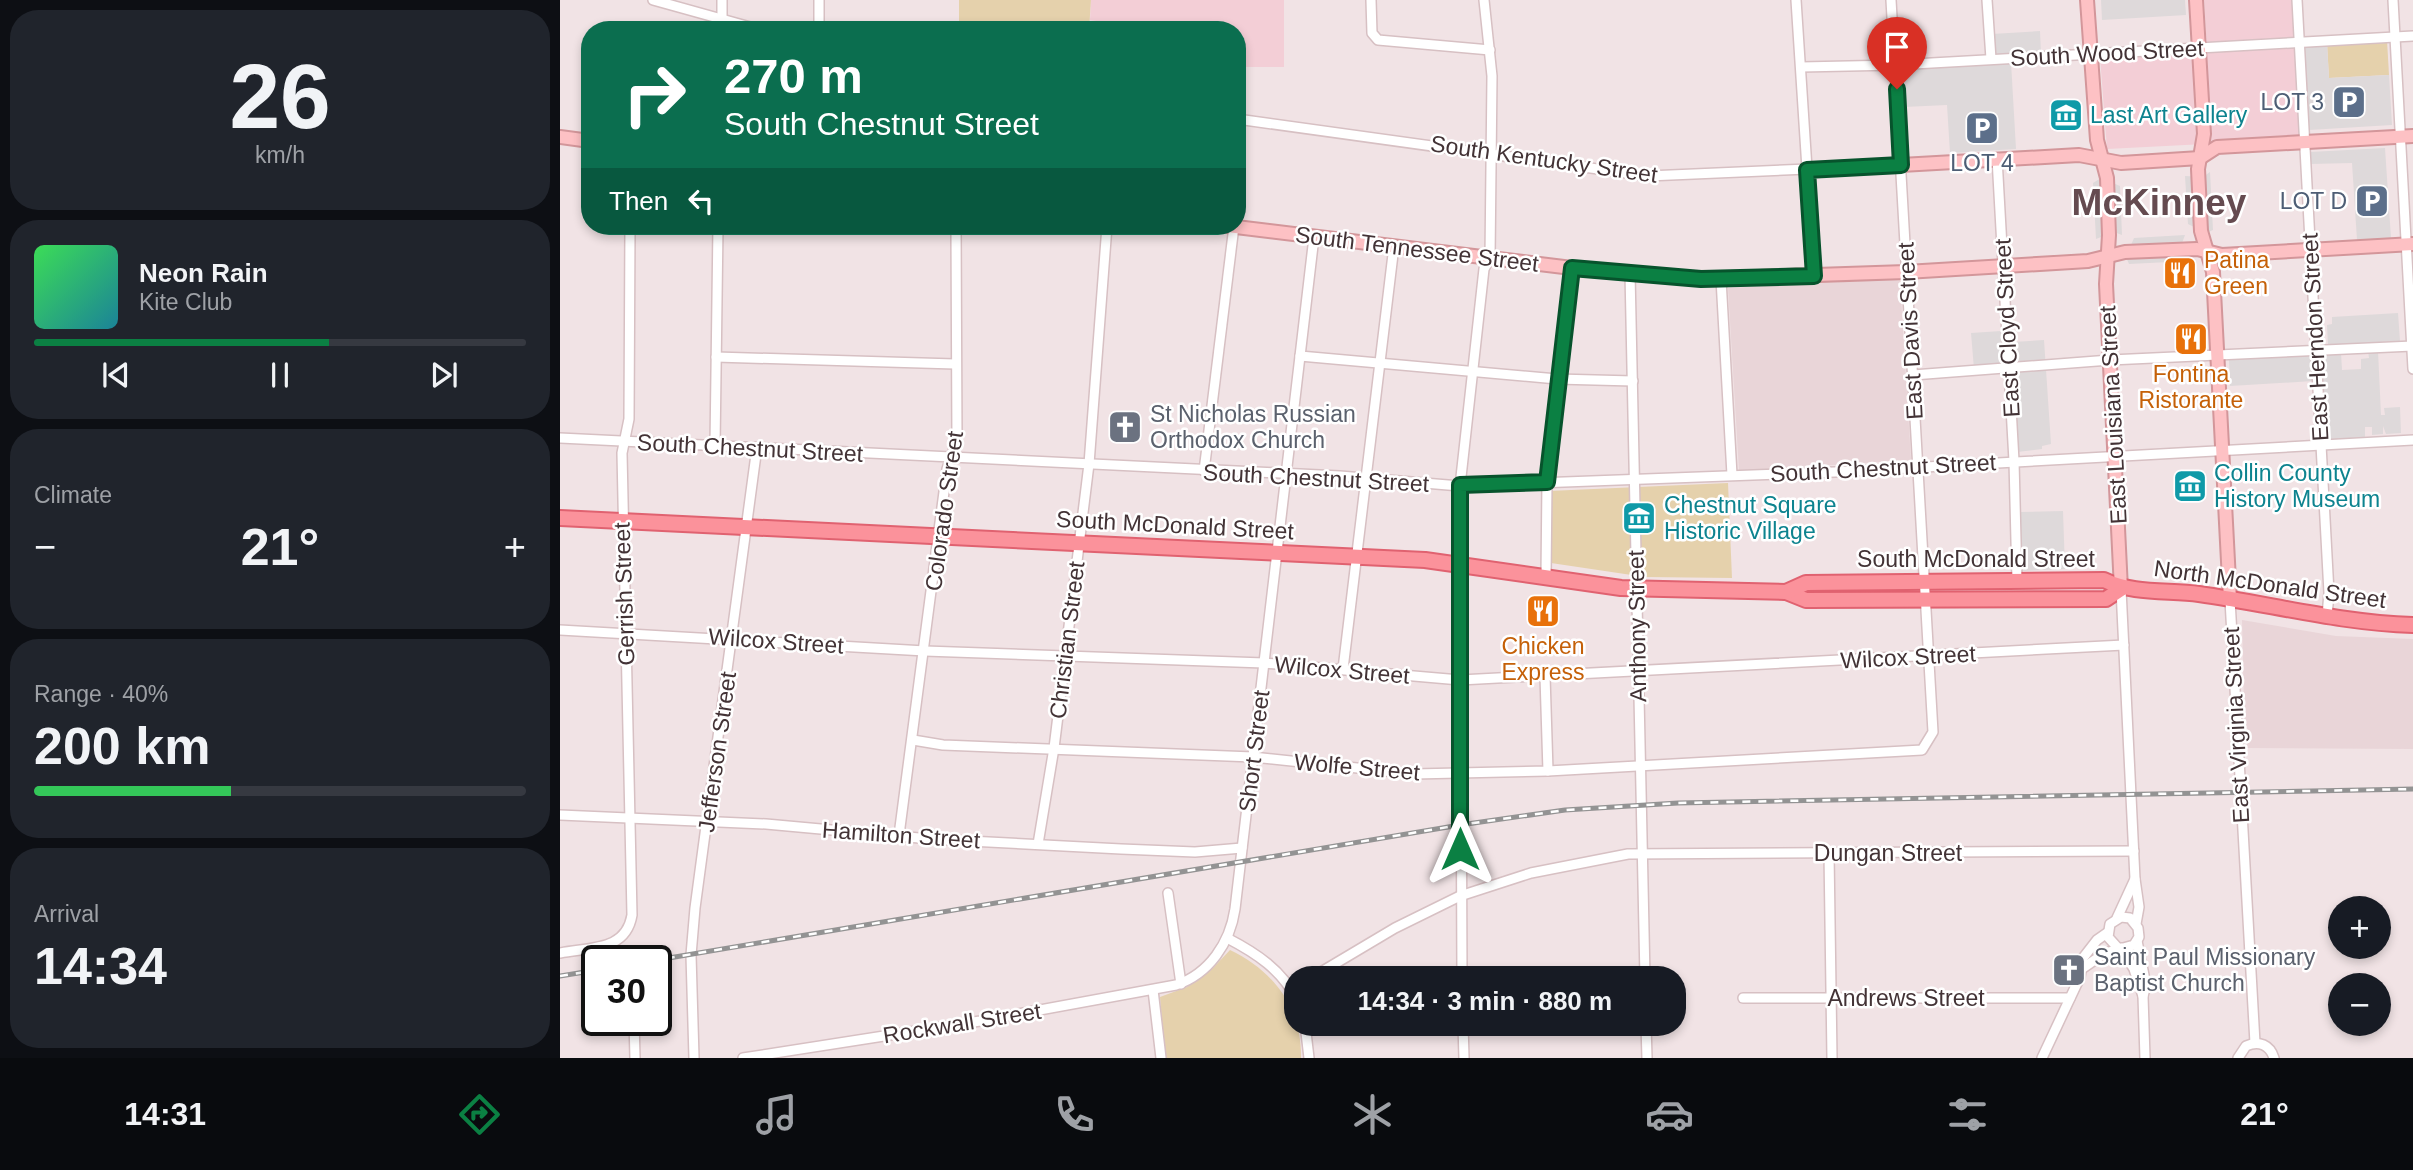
<!DOCTYPE html>
<meta charset="utf-8">
<style>
body{margin:0;font-family:Arial,sans-serif;background:#20242c;color:#f1f3f6;height:100vh;display:flex;flex-direction:column;font-size:26px;white-space:nowrap}
*{box-sizing:border-box;margin:0}
p{font-size:23px;color:#9ea1a6}
.icon{flex:none;width:38px;height:38px;fill:none;stroke:currentColor;stroke-width:2;stroke-linecap:round;stroke-linejoin:round}
.map{position:relative;flex:1;overflow:hidden}
.drawer{display:flex;flex-direction:column;gap:10px;padding:10px;background:#0d0f14;width:560px}
.drawer>*{flex:none}
.top-card{position:absolute;left:21px;top:21px;width:665px;height:214px;border-radius:28px;box-shadow:0 4px 10px #0003;background:#0b6e4f;color:#fff;overflow:hidden}
.tools{position:absolute;left:1768px;top:896px;display:grid;gap:14px}
.tools a{display:grid;place-items:center;width:63px;height:63px;border-radius:50%;background:#171b24;box-shadow:0 4px 10px #0003;font-size:35px}
.speed{position:absolute;left:21px;top:945px;display:flex;gap:14px;font-size:35px;font-weight:700;text-align:center}
.speed>*{display:grid;place-content:center;width:91px;height:91px;border-radius:50%;background:#171b24;box-shadow:0 4px 10px #0003;line-height:1}
.speed .limit{border:4px solid #111;border-radius:10px;background:#fff;color:#111}
.pin{position:absolute;display:grid;place-items:center;width:60px;height:60px;color:#fff;margin:-72px -30px;border-radius:50% 50% 50% 0;rotate:-45deg;box-shadow:0 0 7px #0007}
.pin .icon{rotate:45deg}
.me{position:absolute;width:77px;margin:-38px;rotate:0deg;stroke-linejoin:round;filter:drop-shadow(0 0 5px #0008)}
.turn{display:flex;align-items:center;gap:24px;height:147px;padding:0 28px;font-size:32px}
.turn .icon{width:91px;height:91px;stroke-width:2.5}
.turn b{display:block;font-size:49px;line-height:60px}
.then{display:flex;align-items:center;height:66px;padding:0 28px;background:#0003;gap:14px;font-size:26px}
.big{font-size:52px;font-weight:700;line-height:1.1}
.drawer .card{flex:1;display:flex;flex-direction:column;justify-content:center;gap:10px;min-width:0;padding:0 24px;border-radius:28px;background:#20242c}
.drawer .dial{align-items:center;gap:0}
.dial b{font-size:91px;line-height:1}
.song{display:flex;align-items:center;gap:21px}
.cover{width:84px;height:84px;border-radius:10px;background:linear-gradient(135deg,hsl(130 70% 55%),hsl(190 70% 35%))}
.played{height:7px;border-radius:4px;background:linear-gradient(90deg,#0b8043 60%,#363941 60%)}
.keys{display:flex;justify-content:space-around;direction:ltr}
.heat{display:flex;justify-content:space-between;align-items:center;font-size:38px;direction:ltr}
.charge{height:10px;border-radius:5px;background:linear-gradient(90deg,#34c759 40%,#363941 0)}
.trip{position:absolute;left:724px;top:966px;width:402px;height:70px;border-radius:28px;background:#171b24;box-shadow:0 4px 10px #0003;font-weight:700;line-height:70px;text-align:center}
.tabs{display:flex;height:112px;justify-content:space-around;align-items:center;background:#090b0e;color:#9ea1a6}
.tabs .icon{width:49px;height:49px}
.tabs .active{color:#0b8043}
.tabs b{font-size:32px;color:#f1f3f6}
main{display:flex;flex:1;min-height:0}
.map>svg:first-child{display:block}
.residential{fill:#e9d5d8}
.commercial{fill:#f3ced6}
.green{fill:#e5d1ac}
.parking{fill:#ded9da}
.lines{fill:none;stroke-linecap:round;stroke-linejoin:round}
.street-casing{stroke:#d7c0c3;stroke-width:12}
.secondary-casing{stroke:#d3969a;stroke-width:16}
.primary-casing{stroke:#e06270;stroke-width:18}
.street{stroke:#fff;stroke-width:9}
.secondary{stroke:#fdc1c4;stroke-width:12}
.primary{stroke:#fb929b;stroke-width:14}
.rail-casing{stroke:#939393;stroke-width:5}
.rail{stroke:#fff;stroke-width:2.5;stroke-dasharray:8;stroke-linecap:butt}
.route-casing{stroke:#07532c;stroke-width:18}
.route{stroke:#0b8043;stroke-width:12}
.labels{text-anchor:middle;stroke-width:5;stroke-linejoin:round;paint-order:stroke}
.street-label{font-size:23px;fill:#433336;stroke:#fff}
.service-label{font-size:23px;fill:#4e5e75;stroke:#fff;text-anchor:end}
.culture-label{font-size:23px;fill:#0d838f;stroke:#fff;text-anchor:start}
.food-label{font-size:23px;fill:#c56008;stroke:#fff}
.worship-label{font-size:23px;fill:#5b616d;stroke:#fff;text-anchor:start}
.town-label{font-size:37px;font-weight:bold;fill:#654b50;stroke:#fff}
</style>
<main>
<section class="drawer">
<div class="card dial"><b>26</b><p>km/h</p></div>
<div class="card">
<div class="song"><i class="cover"></i><div><b>Neon Rain</b><p>Kite Club</p></div></div>
<div class="played"></div>
<div class="keys"><svg class="icon" aria-label="previous" viewBox="0 0 24 24"><path d="M18 5L8 12l10 7zM5 5v14"/></svg><svg class="icon" aria-label="pause" viewBox="0 0 24 24"><path d="M8 5v14M16 5v14"/></svg><svg class="icon" aria-label="next" viewBox="0 0 24 24"><path d="M6 5l10 7-10 7zM19 5v14"/></svg></div>
</div>
<div class="card"><p>Climate</p>
<div class="heat"><a>−</a><b class="big">21°</b><a>+</a></div>
</div>
<div class="card"><p>Range · 40%</p><b class="big">200 km</b><div class="charge"></div></div>
<div class="card"><p>Arrival</p><b class="big">14:34</b></div>
</section>
<div class="map">
<svg width="1853" height="1058" viewBox="0 0 1853 1058">
<rect width="100%" height="100%" fill="#f1e3e5"/>
<!-- residential -->
<g class="residential">
<path d="M1340,279l11,181 -172,11 -11,-183z"/>
<path d="M1682,620l94,16 77,3v110l-168,-1z"/>
</g>
<!-- commercial -->
<g class="commercial">
<path d="M531,0h193v67h-40l-1,-30 -6,-1v-6h-86l-61,-10z"/>
<path d="M1644,0h90l7,139 -194,10 -7,-92 107,-7z"/>
</g>
<!-- green -->
<g class="green">
<path d="M399,0h132l-2,30h-130z"/>
<path d="M1827,40l2,35 -60,3 -2,-35z"/>
<path d="M1168,483l4,95 -87,-1 -94,-14 -2,-72z"/>
<path d="M670,950c44,21 72,58 71,108h-136l-5,-61 27,-10 26,-19z"/>
</g>
<!-- parking -->
<g class="parking">
<path d="M1541,0h84l1,15 -84,5z"/>
<path d="M1480,31l1,23 -48,3 -1,-23z"/>
<path d="M1767,43l2,35 60,-3 3,50 -83,5 -4,-86z"/>
<path d="M1451,62l5,87 -66,4 -3,-48 -43,2 -2,-39z"/>
<path d="M1825,148l6,90 -34,2 -5,-77 -42,1v-12z"/>
<path d="M1650,172l3,58 -7,3 -18,-9 -3,-48 18,1z"/>
<path d="M1541,178l19,8 2,49 -8,-3 -18,7 -3,-56z"/>
<path d="M1625,235l-3,8 7,18 -60,3 -3,-7 8,-19z"/>
<path d="M1838,313l2,28 -72,4 -1,-20 5,-1v-7z"/>
<path d="M1441,331l2,36 -29,2 -3,-36z"/>
<path d="M1484,340l7,104 -9,2v3l-25,3 -6,-102 2,-8z"/>
<path d="M1808,351h10l3,64h4l-1,-7 16,-1 1,26 -15,1 -3,-8v8l-11,1v-8h-7v10l-40,3 -5,-86 21,-1 1,17 19,-1v-10l8,-1z"/>
<path d="M1752,355l1,26 -83,5 -1,-27z"/>
<path d="M1503,511l2,58 -43,2 -2,-59z"/>
</g>
<g class="lines">
<!-- street casing -->
<g class="street-casing">
<g id="street">
<path d="M93,0l108,30"/>
<path d="M811,0l1,33 6,7 112,10"/>
<path d="M1236,0l18,276"/>
<path d="M1427,0l4,59"/>
<path d="M1737,0l32,593 -2,23"/>
<path d="M1833,0l20,369"/>
<path d="M162,19v-19"/>
<path d="M259,30v-30"/>
<path d="M1241,67l95,-2 517,-29"/>
<path d="M677,119l411,57 253,-11"/>
<path d="M1437,158l17,303 3,120"/>
<path d="M1070,273l15,705"/>
<path d="M1161,279l11,196"/>
<path d="M740,356l257,23 76,2"/>
<path d="M156,357l239,7"/>
<path d="M1353,375l197,-15 303,-14"/>
<path d="M0,438l780,38 120,10 375,-14 578,-32"/>
<path d="M155,446l3,-220"/>
<path d="M644,471l30,-245"/>
<path d="M986,577l1,-95 25,-214"/>
<path d="M1561,589l14,290 4,28 -3,17"/>
<path d="M1670,600l25,443"/>
<path d="M0,630l365,21 339,12 196,17 664,-35"/>
<path d="M783,669l51,-423"/>
<path d="M985,676l3,95"/>
<path d="M353,740l30,5 310,12 161,17 134,-3 374,-21 11,-18 -42,-732"/>
<path d="M0,815l206,9 164,15 191,10 74,3 47,-4"/>
<path d="M339,835l48,-366 10,-29 -1,-214"/>
<path d="M478,844l16,-96 35,-284 18,-238"/>
<path d="M1269,853l3,205"/>
<path d="M608,893l13,91"/>
<path d="M1557,918l18,-39"/>
<path d="M667,938c29,15 55,32 70,62"/>
<path d="M1577,941l9,44 -3,11 2,62"/>
<path d="M1561,948l13,21 9,27"/>
<path d="M0,953c31,-6 66,-2 72,-38l-10,-462 7,-34 1,-193"/>
<path d="M1523,968l22,-15 29,-8 5,-8 -1,-9 -8,-10 -9,-1 -11,7 -2,13 9,10"/>
<path d="M751,978l84,-50 65,-32 71,-23 97,-19 506,-3"/>
<path d="M902,978l-2,-492 24,-217 6,-11 2,-182 -8,-76"/>
<path d="M593,990l8,68"/>
<path d="M1183,998h327"/>
<path d="M74,1020l1,38"/>
<path d="M745,1024l4,34"/>
<path d="M903,1024l1,34"/>
<path d="M1086,1024l1,34"/>
<path d="M134,1058l-3,-103 4,-47 62,-461"/>
<path d="M183,1058l237,-37 196,-36c33,-11 54,-42 59,-76l79,-672"/>
<path d="M1482,1058l38,-81 3,-19 14,-18 10,-7"/>
<path d="M1678,1058l8,-12c13,-6 24,-1 28,12"/>
</g>
</g>
<!-- secondary casing -->
<g class="secondary-casing">
<g id="secondary">
<path d="M1527,0l10,140 10,38 2,57 -3,49 15,305"/>
<path d="M1636,0l8,134 -6,35 3,62 12,41 17,328"/>
<path d="M0,137l30,4"/>
<path d="M1341,165l178,-10 42,8 79,-5 17,-11 196,-11"/>
<path d="M668,226l344,42 129,11 205,-7 182,-11 37,-9 72,-3 25,6 191,-11"/>
</g>
</g>
<!-- primary casing -->
<g class="primary-casing">
<g id="primary">
<path d="M0,518l865,42 196,28 165,4 20,8 300,-1 15,-10"/>
<path d="M1226,592l20,-9 298,-3c28,14 64,10 95,14 71,10 142,29 214,31"/>
</g>
</g>
<!-- street -->
<use href="#street" class="street"/>
<!-- secondary -->
<use href="#secondary" class="secondary"/>
<!-- primary -->
<use href="#primary" class="primary"/>
<!-- rail casing -->
<g class="rail-casing">
<g id="rail">
<path d="M91,961l809,-136 105,-15 113,-7 735,-14"/>
<path d="M0,976l37,-6"/>
</g>
</g>
<!-- rail -->
<use href="#rail" class="rail"/>
</g>
<g class="lines">
<!-- route casing -->
<g class="route-casing">
<path id="route" d="M900,849v-364l87,-3 25,-214 129,11 113,-3 -7,-106 94,-5 -4,-76"/>
</g>
<!-- route -->
<use href="#route" class="route"/>
</g>
<!-- icons -->
<defs>
<g id="parking-square" transform="scale(1.75)"><rect x="-9" y="-9" width="18" height="18" rx="4" fill="#5c6f8a" stroke="#fff"/><path d="M-3.5-5.5H1a3.5 3.5 0 0 1 0 7H-1V5.5H-3.5ZM-1-3.4V-.6H.8a1.4 1.4 0 0 0 0-2.8Z" fill="#fff"/></g>
<g id="museum-square" transform="scale(1.75)"><rect x="-9" y="-9" width="18" height="18" rx="4" fill="#0f9aa8" stroke="#fff"/><path d="M0-6L6-3V-2H-6V-3ZM-5-1h2V3h-2ZM-1-1h2V3h-2ZM3-1h2V3H3ZM-6 4H6V6H-6Z" fill="#fff"/></g>
<g id="restaurant-square" transform="scale(1.75)"><rect x="-9" y="-9" width="18" height="18" rx="4" fill="#e8710a" stroke="#fff"/><path d="M-5-6h1v4h1v-4h1v4h1v-4h1v5L-1.5 .5V6h-2V.5L-5-1ZM5-6V6H3V1.5H1.5Q1.5-4 5-6Z" fill="#fff"/></g>
<g id="church-square" transform="scale(1.75)"><rect x="-9" y="-9" width="18" height="18" rx="4" fill="#6b7280" stroke="#fff"/><path d="M-1.2-6h2.4v3.5h3.3v2.4h-3.3V6h-2.4V-.1h-3.3v-2.4h3.3Z" fill="#fff"/></g>
</defs>
<g fill-rule="evenodd">
<use href="#parking-square" x="1789" y="102"/>
<use href="#museum-square" x="1506" y="115"/>
<use href="#parking-square" x="1422" y="128"/>
<use href="#parking-square" x="1812" y="201"/>
<use href="#restaurant-square" x="1620" y="273"/>
<use href="#restaurant-square" x="1631" y="339"/>
<use href="#church-square" x="565" y="427"/>
<use href="#museum-square" x="1630" y="486"/>
<use href="#museum-square" x="1079" y="518"/>
<use href="#restaurant-square" x="983" y="611"/>
<use href="#church-square" x="1509" y="970"/>
</g>
<g class="labels">
<!-- street labels -->
<g class="street-label">
<text transform="translate(1547 53) rotate(-3)" y="8">South Wood Street</text>
<text transform="translate(984 159) rotate(8)" y="8">South Kentucky Street</text>
<text transform="translate(857 249) rotate(7)" y="8">South Tennessee Street</text>
<text transform="translate(1447 328) rotate(-93)" y="8">East Cloyd Street</text>
<text transform="translate(1350 331) rotate(-93)" y="8">East Davis Street</text>
<text transform="translate(1755 337) rotate(-93)" y="8">East Herndon Street</text>
<text transform="translate(1553 415) rotate(-93)" y="8">East Louisiana Street</text>
<text transform="translate(190 448) rotate(3)" y="8">South Chestnut Street</text>
<text transform="translate(1323 468) rotate(-3)" y="8">South Chestnut Street</text>
<text transform="translate(756 478) rotate(3)" y="8">South Chestnut Street</text>
<text transform="translate(384 511) rotate(-82)" y="8">Colorado Street</text>
<text transform="translate(615 525) rotate(3)" y="8">South McDonald Street</text>
<text x="1416" y="567">South McDonald Street</text>
<text transform="translate(1710 584) rotate(8)" y="8">North McDonald Street</text>
<text transform="translate(64 594) rotate(-92)" y="8">Gerrish Street</text>
<text transform="translate(1077 626) rotate(-91)" y="8">Anthony Street</text>
<text transform="translate(507 640) rotate(-83)" y="8">Christian Street</text>
<text transform="translate(216 641) rotate(4)" y="8">Wilcox Street</text>
<text transform="translate(1348 657) rotate(-3)" y="8">Wilcox Street</text>
<text transform="translate(782 670) rotate(5)" y="8">Wilcox Street</text>
<text transform="translate(1676 725) rotate(-93)" y="8">East Virginia Street</text>
<text transform="translate(694 751) rotate(-83)" y="8">Short Street</text>
<text transform="translate(157 752) rotate(-82)" y="8">Jefferson Street</text>
<text transform="translate(797 767) rotate(5)" y="8">Wolfe Street</text>
<text transform="translate(341 835) rotate(4)" y="8">Hamilton Street</text>
<text x="1328" y="861">Dungan Street</text>
<text x="1346" y="1006">Andrews Street</text>
<text transform="translate(402 1023) rotate(-9)" y="8">Rockwall Street</text>
</g>
<!-- service labels -->
<g class="service-label">
<text x="1764" y="110">LOT 3</text>
<text x="1422" y="171" text-anchor="middle">LOT 4</text>
<text x="1787" y="209">LOT D</text>
</g>
<!-- culture labels -->
<g class="culture-label">
<text x="1530" y="123">Last Art Gallery</text>
<text x="1654" y="481">Collin County<tspan x="1654" dy="26">History Museum</tspan></text>
<text x="1104" y="513">Chestnut Square<tspan x="1104" dy="26">Historic Village</tspan></text>
</g>
<!-- food labels -->
<g class="food-label">
<text x="1644" y="268" text-anchor="start">Patina<tspan x="1644" dy="26">Green</tspan></text>
<text x="1631" y="382">Fontina<tspan x="1631" dy="26">Ristorante</tspan></text>
<text x="983" y="654">Chicken<tspan x="983" dy="26">Express</tspan></text>
</g>
<!-- worship labels -->
<g class="worship-label">
<text x="590" y="422">St Nicholas Russian<tspan x="590" dy="26">Orthodox Church</tspan></text>
<text x="1534" y="965">Saint Paul Missionary<tspan x="1534" dy="26">Baptist Church</tspan></text>
</g>
<!-- town labels -->
<g class="town-label">
<text x="1599" y="215">McKinney</text>
</g>
</g>
</svg>
<div class="tools">
<a>+</a>
<a>−</a>
</div>
<div class="speed"><div class="limit">30</div></div>
<div class="pin" style="left:1337px;top:89px;background:#d93025"><svg class="icon" aria-label="arrive" viewBox="0 0 24 24"><path d="M6 21V4h12l-3 4 3 4H6"/></svg></div>
<svg class="me" style="left:900px;top:849px" viewBox="-20 -20 40 40"><path d="M0-17L14 15 0 8-14 15z" fill="#0b8043" stroke="#fff" stroke-width="4"/></svg>
<div class="trip">14:34 · 3 min · 880 m</div>
<div class="top-card">
<div class="turn"><svg class="icon" aria-label="right" viewBox="0 0 24 24"><path d="M7 20v-9h11M14 6l5 5-5 5"/></svg><div><b>270 m</b>South Chestnut Street</div></div>
<div class="then">Then<svg class="icon" aria-label="left" viewBox="0 0 24 24"><path d="M17 20v-9H6M10 6l-5 5 5 5"/></svg></div>
</div>
</div>
</main>
<nav class="tabs">
<b>14:31</b>
<svg class="icon active" aria-label="directions" viewBox="0 0 24 24"><path d="M12 3l9 9-9 9-9-9zM9 14v-3h6M13 9l2 2-2 2"/></svg>
<svg class="icon" aria-label="music" viewBox="0 0 24 24"><path d="M9 18V5l10-2v13"/><circle cx="6" cy="18" r="3"/><circle cx="16" cy="16" r="3"/></svg>
<svg class="icon" aria-label="phone" viewBox="0 0 24 24"><path d="M5 4h4l2 5-3 2q2 4 5 5l2-3 5 2v4C11 20 4 13 5 4z"/></svg>
<svg class="icon" aria-label="climate" viewBox="0 0 24 24"><path d="M12 3v18M4 7l16 10M4 17L20 7"/></svg>
<svg class="icon" aria-label="car" viewBox="0 0 24 24"><path d="M5 17H2v-5l4-1 3-4h7l3 4 3 1v5h-3M9 17h6M6 11h13"/><circle cx="7" cy="17" r="2"/><circle cx="17" cy="17" r="2"/></svg>
<svg class="icon" aria-label="filters" viewBox="0 0 24 24"><path d="M4 7h16M4 17h16"/><circle cx="9" cy="7" r="2"/><circle cx="15" cy="17" r="2"/></svg>
<b>21°</b>
</nav>
